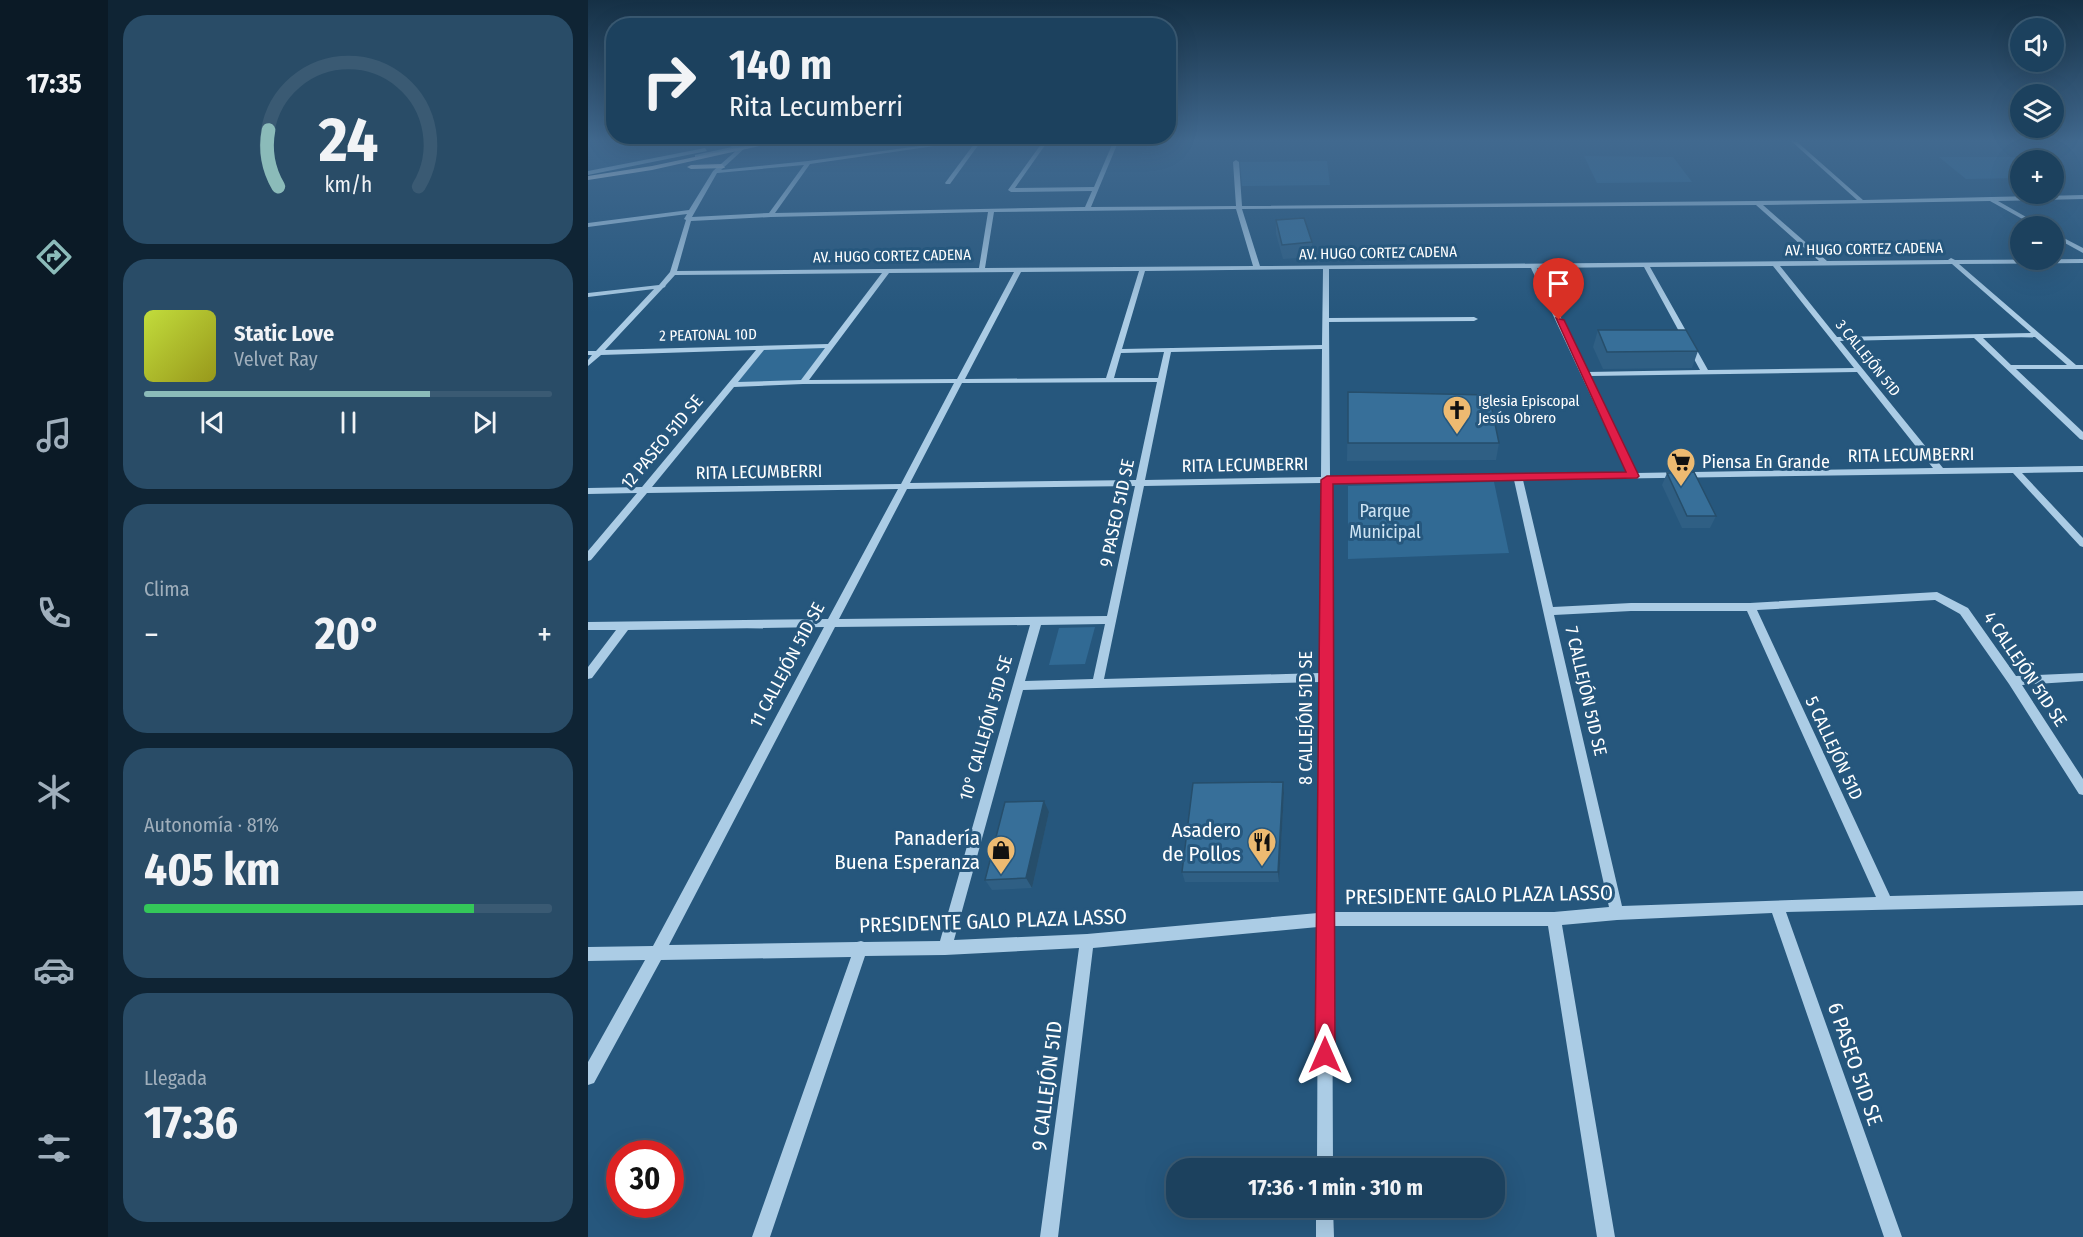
<!DOCTYPE html>
<html lang="es">
<meta charset="utf-8">
<style>
body{margin:0;font-family:"Fira Sans Condensed",sans-serif;background:#294c67;color:#f1f3f6;height:100vh;display:flex;flex-direction:column;font-size:22px;white-space:nowrap}
*{box-sizing:border-box;margin:0}
p{font-size:20px;color:#a0afbc}
.icon{flex:none;width:33px;height:33px;fill:none;stroke:currentColor;stroke-width:2;stroke-linecap:round;stroke-linejoin:round}
.map{position:relative;flex:1;overflow:hidden}
.panel{display:flex;flex-direction:column;gap:15px;padding:15px;background:#0f2434;width:480px}
.panel>*{flex:none}
.banner{position:absolute;left:18px;top:18px;width:570px;height:126px;border-radius:24px;box-shadow:0 6px 24px #0002,0 0 0 2px #3a5a73;background:#1c415e;color:#f1f3f6;overflow:hidden}
.controls{position:absolute;left:1422px;top:18px;display:grid;gap:12px}
.controls a{display:grid;place-items:center;width:54px;height:54px;border-radius:50%;background:#1c415e;box-shadow:0 6px 24px #0002,0 0 0 2px #3a5a73;font-size:30px}
.speed{position:absolute;left:18px;top:1140px;display:flex;gap:12px;font-size:30px;font-weight:700;text-align:center}
.speed>*{display:grid;place-content:center;width:78px;height:78px;border-radius:50%;background:#1c415e;box-shadow:0 6px 24px #0002,0 0 0 2px #3a5a73;line-height:1}
.speed .limit{border:9px solid #d22;background:#fff;color:#111}
.pin{position:absolute;display:grid;place-items:center;width:51px;height:51px;color:#fff;margin:-62px -26px;border-radius:50% 50% 50% 0;rotate:-45deg;box-shadow:0 0 6px #0007}
.pin .icon{rotate:45deg}
.me{position:absolute;width:66px;margin:-33px;rotate:0deg;stroke-linejoin:round;filter:drop-shadow(0 0 4px #0008)}
.turn{display:flex;align-items:center;gap:21px;height:126px;padding:0 24px;font-size:27px}
.turn .icon{width:78px;height:78px;stroke-width:2.5}
.turn b{display:block;font-size:42px;line-height:51px}
.big{font-size:45px;font-weight:700;line-height:1.1}
.panel .tile{flex:1;display:flex;flex-direction:column;justify-content:center;gap:9px;min-width:0;padding:0 21px;border-radius:24px;background:#294c67}
.panel .dial{align-items:center;gap:0}
.dial svg{height:156px;overflow:visible;fill:none;stroke:#3a5a73;stroke-width:7;stroke-linecap:round;text-anchor:middle}
.dial text{fill:#f1f3f6;stroke:none}
.song{display:flex;align-items:center;gap:18px}
.cover{width:72px;height:72px;border-radius:9px;background:linear-gradient(135deg,hsl(70 70% 55%),hsl(60 70% 35%))}
.played{height:6px;border-radius:3px;background:linear-gradient(90deg,#8bbbb9 70%,#3a5a73 70%)}
.keys{display:flex;justify-content:space-around;direction:ltr}
.heat{display:flex;justify-content:space-between;align-items:center;font-size:33px;direction:ltr}
.charge{height:9px;border-radius:4px;background:linear-gradient(90deg,#34c759 81%,#3a5a73 0)}
.trip{position:absolute;left:578px;top:1158px;width:339px;height:60px;border-radius:24px;background:#1c415e;box-shadow:0 6px 24px #0002,0 0 0 2px #3a5a73;font-weight:700;line-height:60px;text-align:center}
main{display:flex;flex:1;min-height:0}
.menu{display:flex;flex-direction:column;width:108px;justify-content:space-around;align-items:center;background:#0b1a26;color:#a0afbc}
.menu .icon{width:42px;height:42px}
.menu .selected{color:#8bbbb9}
.menu b{font-size:27px;color:#f1f3f6}
.map>svg:first-child{display:block}
.green{fill:#316a94}
.lines{fill:none;stroke-linecap:round;stroke-linejoin:round}
.minor{fill:#abcce5;fill-rule:evenodd}
.major{fill:#ecf4fd;fill-rule:evenodd}
.wall{fill:#2f5f84}
.shaded-wall{fill:#264e6b}
.building{fill:#376f99;stroke:#264e6b;stroke-width:1.5}
.route{fill:#e11d48;stroke:#92132f;stroke-width:1.5}
.labels{text-anchor:middle;stroke-width:6;stroke-linejoin:round;paint-order:stroke}
.far-street-label{font-size:15px;fill:#fff;stroke:#26577d}
.far-poi-label{font-size:15px;fill:#fff;stroke:#26577d;text-anchor:start}
.street-label{font-size:18px;fill:#fff;stroke:#26577d}
.poi-label{font-size:18px;fill:#fff;stroke:#26577d;text-anchor:start}
.park-label{font-size:18px;fill:#cee4f4;stroke:#26577d}
.near-poi-label{font-size:21px;fill:#fff;stroke:#26577d;text-anchor:end}
.near-street-label{font-size:21px;fill:#fff;stroke:#26577d}
</style>
<main>
<nav class="menu">
<b>17:35</b>
<svg class="icon selected" aria-label="directions" viewBox="0 0 24 24"><path d="M12 3l9 9-9 9-9-9zM9 14v-3h6M13 9l2 2-2 2"/></svg>
<svg class="icon" aria-label="music" viewBox="0 0 24 24"><path d="M9 18V5l10-2v13"/><circle cx="6" cy="18" r="3"/><circle cx="16" cy="16" r="3"/></svg>
<svg class="icon" aria-label="phone" viewBox="0 0 24 24"><path d="M5 4h4l2 5-3 2q2 4 5 5l2-3 5 2v4C11 20 4 13 5 4z"/></svg>
<svg class="icon" aria-label="climate" viewBox="0 0 24 24"><path d="M12 3v18M4 7l16 10M4 17L20 7"/></svg>
<svg class="icon" aria-label="car" viewBox="0 0 24 24"><path d="M5 17H2v-5l4-1 3-4h7l3 4 3 1v5h-3M9 17h6M6 11h13"/><circle cx="7" cy="17" r="2"/><circle cx="17" cy="17" r="2"/></svg>
<svg class="icon" aria-label="filters" viewBox="0 0 24 24"><path d="M4 7h16M4 17h16"/><circle cx="9" cy="7" r="2"/><circle cx="15" cy="17" r="2"/></svg>
</nav>
<section class="panel">
<div class="tile dial"><svg viewBox="0 0 100 80">
<path d="M14 69A42 42 0 1 1 86 69"/>
<path d="M14 69A42 42 0 0 1 9 40" stroke="#8bbbb9"/>
<text x="50" y="56" font-size="32" font-weight="700">24</text>
<text x="50" y="72" font-size="11">km/h</text>
</svg></div>
<div class="tile">
<div class="song"><i class="cover"></i><div><b>Static Love</b><p>Velvet Ray</p></div></div>
<div class="played"></div>
<div class="keys"><svg class="icon" aria-label="previous" viewBox="0 0 24 24"><path d="M18 5L8 12l10 7zM5 5v14"/></svg><svg class="icon" aria-label="pause" viewBox="0 0 24 24"><path d="M8 5v14M16 5v14"/></svg><svg class="icon" aria-label="next" viewBox="0 0 24 24"><path d="M6 5l10 7-10 7zM19 5v14"/></svg></div>
</div>
<div class="tile"><p>Clima</p>
<div class="heat"><a>−</a><b class="big">20°</b><a>+</a></div>
</div>
<div class="tile"><p>Autonomía · 81%</p><b class="big">405 km</b><div class="charge"></div></div>
<div class="tile"><p>Llegada</p><b class="big">17:36</b></div>
</section>
<div class="map">
<svg width="1495" height="1237" viewBox="0 0 1495 1237">
<rect width="100%" height="100%" fill="#26577d"/>
<!-- green -->
<g class="green">
<path d="M996,156l89,1 19,25 -95,1z"/>
<path d="M1351,157h97l6,3h-22v18l-54,1z"/>
<path d="M739,161l3,24 -88,1 -2,-24z"/>
<path d="M242,346l-27,36 -71,3 30,-37z"/>
<path d="M906,482l15,71 -161,6v-73z"/>
<path d="M507,627l-10,37 -36,1 10,-37z"/>
</g>
<g class="lines">
<!-- minor -->
<g class="minor">
<path d="M127,140c14,0 21,11 33,0h6l-4,3 18,-3h9l-31,7 -25,23 87,-9 156,-21h12l-166,24 -35,49 310,-6 7,-16 -81,1 -3,-2 36,-50 4,1 -33,47 79,-1 20,-47h5l-28,67 145,-1 -3,-44 3,-2 3,2 3,44 615,-6 -67,-60h5l68,60 220,-5v4l-85,2 44,25h-7l-45,-25 -227,4 64,56 121,-1 3,-2 4,2 128,-1v4l-124,1 117,101h7v4h-67l67,63v8l-3,-1 -106,-101 -134,3 103,127 140,-2v6l-61,1 61,65v9l-3,-1 -67,-73 -490,7 30,127 78,-4h119l187,-11 31,16 48,68 67,-3v8l-61,4 61,94v16l-4,-1 -70,-110 -49,-70 -25,-14 -178,10 133,286 193,-5v14l-297,7 116,325h-18l-112,-324 -155,7 -55,5 53,312h-18l-49,-311h-216l1,242h-16l1,-241 -225,21 -35,289h-18l39,-289 -134,7 -80,1 -95,281h-18l99,-280 -190,3 -67,123 -6,2v-23l57,-102 -57,1v-14l65,-1 171,-319 -196,3 -36,48 -4,1v-12l28,-37h-28v-8l240,-3 70,-130 -251,4 -56,67 -3,1v-10l49,-58 -49,1v-6l54,-1 114,-137 -155,5 -13,11v-6l4,-5h-4v-4h8l58,-62 -66,8v-4l71,-8 11,-13 16,-52 -2,-1 3,-5 -99,13v-4l101,-13 24,-39 25,-22 -43,8v-2l37,-8zM216,165l-35,48 -77,4 25,-44zM1168,205l63,56 -559,5 -18,-57zM648,209l17,57 -268,2 9,-56zM400,212l-9,56 -302,3 14,-50 80,-4zM1364,264l79,69 -194,4 -57,-71zM1185,266l81,102 -146,2 -58,-103zM1056,267l56,103 -113,2 -50,-104zM943,268l96,205 -297,4 -1,-155 145,-1 4,-2 -4,-2 -145,1v-49zM735,269l-1,76 -200,4 23,-78zM551,271l-33,107 -141,1 56,-107zM426,272l-57,107 -148,1 80,-107zM294,273l-54,71 -223,6 58,-62 2,-1 1,-2 9,-10zM1447,337l32,28h-56l-28,-27zM237,348l-24,32 -63,2 26,-32zM734,349l-1,128 -176,3 26,-128zM576,352l-6,26h-44l7,-25zM1269,372l76,96 -297,5 -46,-97zM569,382l-21,98 -226,3 52,-100zM366,383l-53,101 -249,3 82,-100 69,-3zM926,480l95,427 -55,5h-222l-1,-232 2,-3 -2,-3 -1,-191zM733,483l-1,190 -216,6 40,-193zM547,486l-28,130 -268,3 68,-130zM1043,611h116l129,286 -254,9 -68,-291zM517,624l-12,55 -68,2 16,-56zM442,625l-90,316 -76,1 -3,-1 -4,1 -188,3 166,-318zM732,682l-2,231 -231,21 -133,6 69,-250z"/>
<path d="M389,140h5l-32,44h-4l-1,-1z"/>
<path d="M117,148l2,3 -119,24v-4z"/>
<path d="M1466,233l29,15v5l-29,-16z"/>
<path d="M728,1208h17l1,29h-18z"/>
</g>
<!-- major -->
<g class="major">
<path d="M186,140h13l-135,30 -64,10v-4l64,-10z"/>
<path d="M134,164l3,4 -34,1 -4,-2 4,-2z"/>
</g>
</g>
<!-- wall -->
<g class="wall">
<path d="M688,220l36,22v15l-29,2 -7,-25z"/>
<path d="M1010,330l100,21 -6,17 -89,1 -10,-22z"/>
<path d="M760,392l151,51 -3,17 -149,1z"/>
<path d="M1079,473l49,43 -6,12h-28l-20,-43z"/>
<path d="M695,782l1,11 -5,89h-94l-3,-10z"/>
<path d="M461,812l-17,76 -40,2 -7,-10z"/>
</g>
<!-- shaded-wall -->
<g class="shaded-wall">
<path d="M695,782l1,11 -5,89 -1,-10z"/>
<path d="M456,801l5,11 -17,76 -6,-10z"/>
</g>
<!-- building -->
<g class="building">
<path d="M716,218l8,24 -30,3 -6,-25z"/>
<path d="M1010,330h88l12,21 -91,1z"/>
<path d="M760,392l141,3 10,48h-151z"/>
<path d="M1106,472l22,44h-29l-20,-43z"/>
<path d="M695,782l-5,90h-96l11,-89z"/>
<path d="M456,801l-18,77 -41,2 20,-78z"/>
</g>
<!-- sky -->
<linearGradient id="sky" x2="0" y2="1"><stop stop-color="#153045"/><stop offset="0.45" stop-color="#41698f"/><stop offset="1" stop-color="#41698f" stop-opacity="0"/></linearGradient>
<rect width="1495" height="313" fill="url(#sky)"/>
<!-- route -->
<path class="route" d="M968,318l8,2 75,156 -2,2 -304,6 2,571 -3,7 -7,3 -7,-3 -3,-7 6,-575 6,-4 299,-4z"/>
<!-- icons -->
<defs>
<g id="church-pin" transform="scale(1.5)"><path d="M0 17L-7.5 6A9.5 9.5 0 1 1 7.5 6Z" fill="#edba71" stroke="#26577d"/><path d="M-1.2-6h2.4v3.5h3.3v2.4h-3.3V6h-2.4V-.1h-3.3v-2.4h3.3Z" fill="#111"/></g>
<g id="supermarket-pin" transform="scale(1.5)"><path d="M0 17L-7.5 6A9.5 9.5 0 1 1 7.5 6Z" fill="#edba71" stroke="#26577d"/><path d="M-6-5.5h2.5l.6 2H6L4.5 2H-2.5L-4.4-4H-6ZM-1.5 3.2a1.3 1.3 0 1 0 .1 0ZM3 3.2a1.3 1.3 0 1 0 .1 0Z" fill="#111"/></g>
<g id="restaurant-pin" transform="scale(1.5)"><path d="M0 17L-7.5 6A9.5 9.5 0 1 1 7.5 6Z" fill="#edba71" stroke="#26577d"/><path d="M-5-6h1v4h1v-4h1v4h1v-4h1v5L-1.5 .5V6h-2V.5L-5-1ZM5-6V6H3V1.5H1.5Q1.5-4 5-6Z" fill="#111"/></g>
<g id="shop-pin" transform="scale(1.5)"><path d="M0 17L-7.5 6A9.5 9.5 0 1 1 7.5 6Z" fill="#edba71" stroke="#26577d"/><path d="M-5-2.5h2.3a2.7 3.5 0 0 1 5.4 0H5L5.5 6h-11ZM-1.5-2.5h3a1.5 2.3 0 0 0-3 0Z" fill="#111"/></g>
</defs>
<g fill-rule="evenodd">
<use href="#church-pin" x="869" y="410"/>
<use href="#supermarket-pin" x="1093" y="462"/>
<use href="#restaurant-pin" x="674" y="842"/>
<use href="#shop-pin" x="413" y="850"/>
</g>
<g class="labels">
<!-- far-street labels -->
<g class="far-street-label">
<text transform="translate(1276 249) rotate(-1)" y="5">AV. HUGO CORTEZ CADENA</text>
<text transform="translate(790 253) rotate(-1)" y="5">AV. HUGO CORTEZ CADENA</text>
<text transform="translate(304 256) rotate(-1)" y="5">AV. HUGO CORTEZ CADENA</text>
<text transform="translate(120 335) rotate(-1)" y="5">2 PEATONAL 10D</text>
<text transform="translate(1280 358) rotate(51)" y="5">3 CALLEJÓN 51D</text>
</g>
<!-- far-poi labels -->
<g class="far-poi-label">
<text x="890" y="406">Iglesia Episcopal<tspan x="890" dy="17">Jesús Obrero</tspan></text>
</g>
<!-- street labels -->
<g class="street-label">
<text transform="translate(74 442) rotate(-50)" y="6">12 PASEO 51D SE</text>
<text transform="translate(1323 455) rotate(-1)" y="6">RITA LECUMBERRI</text>
<text transform="translate(657 465) rotate(-1)" y="6">RITA LECUMBERRI</text>
<text transform="translate(171 472) rotate(-1)" y="6">RITA LECUMBERRI</text>
<text transform="translate(529 513) rotate(-78)" y="6">9 PASEO 51D SE</text>
<text transform="translate(199 665) rotate(-62)" y="6">11 CALLEJÓN 51D SE</text>
<text transform="translate(1437 669) rotate(56)" y="6">4 CALLEJÓN 51D SE</text>
<text transform="translate(998 691) rotate(77)" y="6">7 CALLEJÓN 51D SE</text>
<text transform="translate(718 718) rotate(-90)" y="6">8 CALLEJÓN 51D SE</text>
<text transform="translate(398 728) rotate(-74)" y="6">10° CALLEJÓN 51D SE</text>
<text transform="translate(1246 748) rotate(65)" y="6">5 CALLEJÓN 51D</text>
</g>
<!-- poi labels -->
<g class="poi-label">
<text x="1114" y="468">Piensa En Grande</text>
</g>
<!-- park labels -->
<g class="park-label">
<text x="797" y="517">Parque<tspan x="797" dy="21">Municipal</tspan></text>
</g>
<!-- near-poi labels -->
<g class="near-poi-label">
<text x="653" y="837">Asadero<tspan x="653" dy="24">de Pollos</tspan></text>
<text x="392" y="845">Panadería<tspan x="392" dy="24">Buena Esperanza</tspan></text>
</g>
<!-- near-street labels -->
<g class="near-street-label">
<text transform="translate(891 895) rotate(-1)" y="7">PRESIDENTE GALO PLAZA LASSO</text>
<text transform="translate(405 921) rotate(-2)" y="7">PRESIDENTE GALO PLAZA LASSO</text>
<text transform="translate(1267 1064) rotate(71)" y="7">6 PASEO 51D SE</text>
<text transform="translate(459 1086) rotate(-83)" y="7">9 CALLEJÓN 51D</text>
</g>
</g>
</svg>
<div class="controls">
<a><svg class="icon" aria-label="sound" viewBox="0 0 24 24"><path d="M4 9h4l5-4v14l-5-4H4zM17 9q2 3 0 6"/></svg></a>
<a><svg class="icon" aria-label="layers" viewBox="0 0 24 24"><path d="M12 4l9 5-9 5-9-5zM3 14l9 5 9-5"/></svg></a>
<a>+</a>
<a>−</a>
</div>
<div class="speed"><div class="limit">30</div></div>
<div class="pin" style="left:971px;top:320px;background:#d93025"><svg class="icon" aria-label="arrive" viewBox="0 0 24 24"><path d="M6 21V4h12l-3 4 3 4H6"/></svg></div>
<svg class="me" style="left:737px;top:1055px" viewBox="-20 -20 40 40"><path d="M0-17L14 15 0 8-14 15z" fill="#e11d48" stroke="#fff" stroke-width="4"/></svg>
<div class="trip">17:36 · 1 min · 310 m</div>
<div class="banner">
<div class="turn"><svg class="icon" aria-label="right" viewBox="0 0 24 24"><path d="M7 20v-9h11M14 6l5 5-5 5"/></svg><div><b>140 m</b>Rita Lecumberri</div></div>
</div>
</div>
</main>
